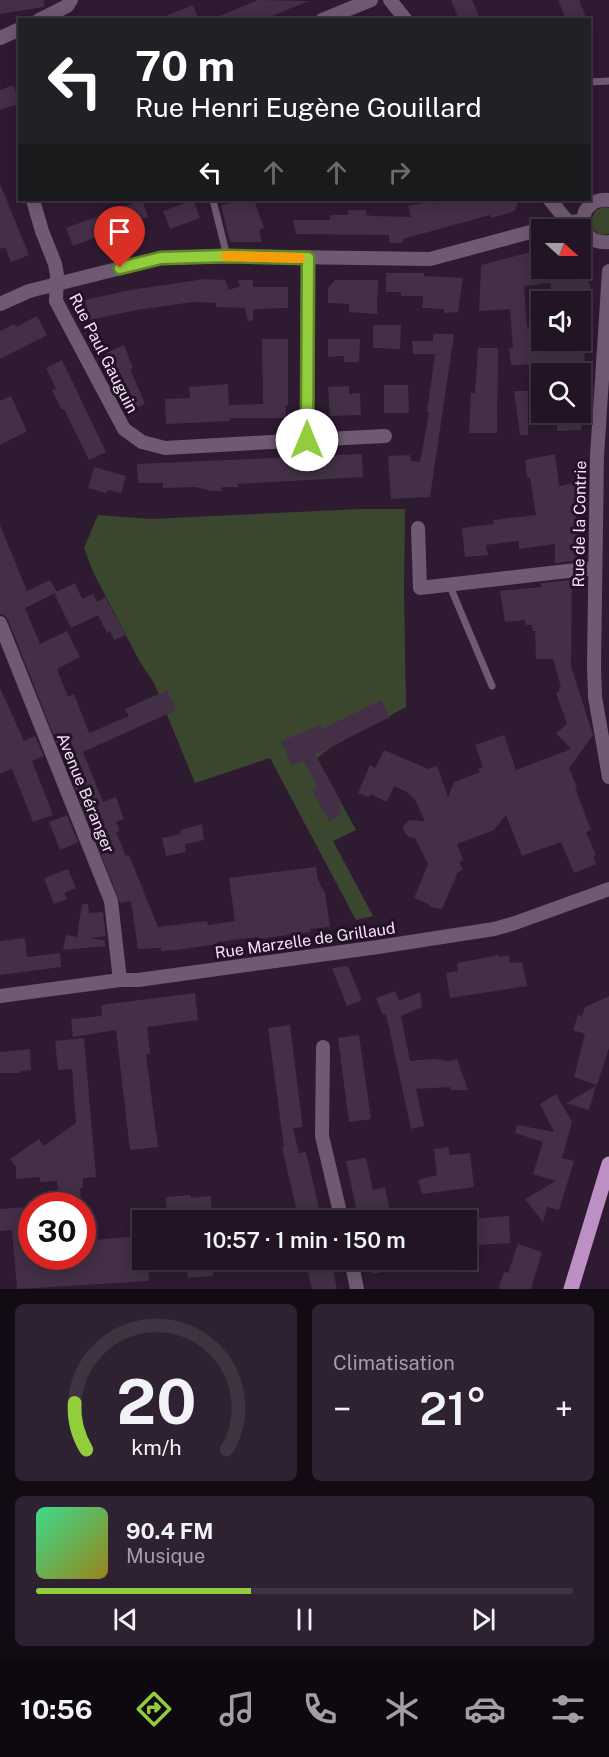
<!DOCTYPE html>
<html lang="fr">
<meta charset="utf-8">
<style>
body{margin:0;font-family:"Public Sans",sans-serif;background:#2e2132;color:#f1f3f6;height:100vh;display:flex;flex-direction:column;font-size:22px;white-space:nowrap}
*{box-sizing:border-box;margin:0}
p{font-size:20px;color:#a29ea7}
.icon{flex:none;width:33px;height:33px;fill:none;stroke:currentColor;stroke-width:2;stroke-linecap:round;stroke-linejoin:round}
.map{position:relative;height:1289px;overflow:hidden}
.drawer{display:flex;flex-direction:column;gap:15px;padding:15px;background:#130b14;flex:1}
.drawer>*{flex:none}
.hud{position:absolute;left:18px;top:18px;width:573px;height:183px;border-radius:0px;box-shadow:0 3px 15px #0003,0 0 0 2px #3f3342;background:#202124;color:#fff;overflow:hidden}
.needle{width:39px;rotate:111deg}
.fabs{position:absolute;left:531px;top:219px;display:grid;gap:12px}
.fabs a{display:grid;place-items:center;width:60px;height:60px;border-radius:0px;background:#221425;box-shadow:0 3px 15px #0003,0 0 0 2px #3f3342;font-size:30px}
.speed{position:absolute;left:18px;top:1192px;display:flex;gap:12px;font-size:30px;font-weight:700;text-align:center}
.speed>*{display:grid;place-content:center;width:78px;height:78px;border-radius:50%;background:#221425;box-shadow:0 3px 15px #0003,0 0 0 2px #3f3342;line-height:1}
.speed .limit{border:9px solid #d22;background:#fff;color:#111}
.pin{position:absolute;display:grid;place-items:center;width:51px;height:51px;color:#fff;margin:-62px -26px;border-radius:50% 50% 50% 0;rotate:-45deg;box-shadow:0 0 6px #0007}
.pin .icon{rotate:45deg}
.me{position:absolute;width:66px;margin:-33px;rotate:0deg;stroke-linejoin:round;filter:drop-shadow(0 0 4px #0008)}
.turn{display:flex;align-items:center;gap:21px;height:126px;padding:0 18px;font-size:27px}
.turn .icon{width:78px;height:78px;stroke-width:2.5}
.turn b{display:block;font-size:42px;line-height:51px}
.lanes{display:flex;align-items:center;height:57px;padding:0 18px;background:#0003;justify-content:center;gap:30px;direction:ltr}
.lanes .off{opacity:.35}
.big{font-size:45px;font-weight:600;line-height:1.1}
.drawer .widget{flex:1;display:flex;flex-direction:column;justify-content:center;gap:9px;min-width:0;padding:0 21px;border-radius:9px;background:#2e2132}
.drawer .dial{align-items:center;gap:0}
.dial svg{height:156px;overflow:visible;fill:none;stroke:#3f3342;stroke-width:7;stroke-linecap:round;text-anchor:middle}
.dial text{fill:#f1f3f6;stroke:none}
.song{display:flex;align-items:center;gap:18px}
.cover{width:72px;height:72px;border-radius:9px;background:linear-gradient(135deg,hsl(150 70% 55%),hsl(50 70% 35%))}
.played{height:6px;border-radius:3px;background:linear-gradient(90deg,#92cd3e 40%,#3f3342 40%)}
.keys{display:flex;justify-content:space-around;direction:ltr}
.heat{display:flex;justify-content:space-between;align-items:center;font-size:33px;direction:ltr}
.drawer .tiles{flex:1;display:grid;gap:15px;grid-template-columns:1fr 1fr}
.widget:last-child{grid-column:span 2}
.trip{position:absolute;left:132px;top:1210px;width:345px;height:60px;border-radius:0px;background:#221425;box-shadow:0 3px 15px #0003,0 0 0 2px #3f3342;font-weight:600;line-height:60px;text-align:center}
.tabs{display:flex;height:96px;justify-content:space-around;align-items:center;background:#0e080f;color:#a29ea7}
.tabs .icon{width:42px;height:42px}
.tabs .current{color:#92cd3e}
.tabs b{font-size:27px;color:#f1f3f6}
.map>svg:first-child{display:block}
.green{fill:#3a472e}
.building{fill:#432f46}
.lines{fill:none;stroke-linecap:round;stroke-linejoin:round}
.lane{stroke:#705a73;stroke-width:7}
.street{stroke:#705a73;stroke-width:14}
.primary{stroke:#bd90c5;stroke-width:15}
.route-casing{stroke:#5f8528;stroke-width:15}
.route{stroke:#92cd3e;stroke-width:10}
.slow{stroke:#f59e0b;stroke-width:10}
.labels{text-anchor:middle;stroke-width:6;stroke-linejoin:round;paint-order:stroke}
.street-label{font-size:16px;fill:#f1e4f3;stroke:#241127}
</style>
<div class="map">
<svg width="609" height="1289" viewBox="0 0 609 1289">
<rect width="100%" height="100%" fill="#2e1a31"/>
<!-- green -->
<g class="green">
<path d="M604,207l5,1v26l-9,1 -7,-6 -3,-8 6,-11z"/>
<path d="M360,509h45l-1,83 2,115 -75,40 -14,11 39,72 -23,11 40,75 -17,4 -86,-162 -75,25 -41,-100 -14,-21 -46,-88 -10,-26 14,-33 52,4z"/>
</g>
<!-- building -->
<g class="building">
<path d="M0,0h44v7l-44,7z"/>
<path d="M258,0l51,1 -47,19h-52z"/>
<path d="M451,0h21l9,20h-22z"/>
<path d="M558,0h21l8,20h-21z"/>
<path d="M193,5l6,15h-41v-1z"/>
<path d="M13,85l7,18 -20,7v-20z"/>
<path d="M0,184l29,71 -18,7 -6,-15 -5,2z"/>
<path d="M142,200l6,17 -75,29 -7,-18z"/>
<path d="M193,200l7,18 -30,11 -7,-18z"/>
<path d="M243,200h11l10,28 -5,2 3,12h-32l-9,-37z"/>
<path d="M436,200l1,4 14,-4h68l-4,11 -24,7 -1,-3 -87,24v4h-14v-8l-93,-1 -3,-14h37v-5h18v-5h18v5l8,1 37,1 -3,-11z"/>
<path d="M542,249v19h42l8,24 -1,10h-39l-2,-19 -26,3 3,41 15,-1v14h44l-3,34h-20l2,-11 -54,2 -2,-17 4,1 -3,-40 -31,2 2,-46z"/>
<path d="M386,273h38v3l39,2 -5,34 -14,1v-4l-22,-1 1,-12h-22v-4h-15z"/>
<path d="M205,279l20,1 4,10 11,-4 -2,-6h15v7h35v21l-35,1v11l-5,1 -3,-13 -29,-1v-4l-23,-1 -56,8 -48,10 -4,-20 45,-10z"/>
<path d="M335,280h43l-1,34 -28,-2v-8l-21,-1v-15z"/>
<path d="M37,316l10,19 -47,24v-28l14,-7 2,3z"/>
<path d="M373,325h28l-1,24 -27,-1z"/>
<path d="M433,334h21l-24,163 -39,2 -3,-43 22,-1 1,6 9,1 7,-37 2,-13h-2l8,-58h-22l-1,-13h21z"/>
<path d="M262,339h26v67l-2,-1v13h-56v3l-64,3 -1,-25 25,-1 -1,-11 39,-3 1,21 34,-1z"/>
<path d="M328,339h32l-1,23h-15v-6l-16,1z"/>
<path d="M124,345l9,23 -3,1 15,35 -15,7 -26,-57z"/>
<path d="M478,348h20l-1,85h-28l2,-40h4z"/>
<path d="M62,360l44,92 -17,8 -25,-51 -2,1 -10,-20 4,-1 -10,-21z"/>
<path d="M384,385h24l1,28h-25z"/>
<path d="M349,386v8l11,-1 1,22 -31,1 -2,-29z"/>
<path d="M514,391h14v44h-8z"/>
<path d="M11,396l16,35 -27,14v-44z"/>
<path d="M557,412h25l-1,18 -24,1z"/>
<path d="M362,454l1,23 -125,7v3h-16v4h-11l-15,-4 -33,1v-5h-25l-1,-19z"/>
<path d="M555,454l4,32 22,-4 -1,78 -25,3v-19l-36,5v-8l-33,4 2,10 -23,2 -3,-29 32,-4 -1,-4 43,-5 -6,-37h-3l-2,-18z"/>
<path d="M94,467l32,9 -5,17 -13,-3 -2,3 -18,-5z"/>
<path d="M0,525l27,66 23,-11 7,12 -32,16 15,36 27,-13 13,26 -23,12 11,28 6,-3 15,39 40,-17 -4,-7 42,-19 9,20 -93,42 20,50 13,-5 8,22 -8,3 4,9 -4,1 10,24 3,-1 29,72 49,-6 1,4 27,-4 -6,-43 87,-11 2,13 7,13 5,34 -20,2 1,3 -53,7 -1,-2 -40,5 1,2 -8,1 -33,5 -16,1v-3l-23,1 -7,-48 -11,2 -112,-283 -3,-4 -5,-2z"/>
<path d="M572,580l-1,86 22,69 -24,33 8,19 -2,1 16,42 -5,2 10,23 -3,1 3,8 -22,9 -13,-31 -39,14 -16,-41 -12,15 -37,14 6,16 -4,2 4,8 -5,2 -16,37 -13,-2 1,-2 -16,-7 14,-34 -13,-26 -7,-1 -5,-7 1,-5 5,-5 16,1 -10,-21 -8,-8 -13,-6 -7,16 -16,-8 -2,3 -11,-4 12,-28 5,3 9,-18 44,19 9,-3 11,31 6,-15 26,-10 -2,-3 5,-2 -8,-22 29,-10 12,35 55,-21 -15,-16 11,-9 -11,-31 3,-2v-3l2,-1 -8,-28h-17l-1,-28h-2l-1,-6h-6l-1,-5 -20,2 -5,-31 41,-4v-4z"/>
<path d="M75,583l7,16 11,-5 4,8 8,-5 21,38 -12,5 -4,-9 -3,2 -9,-18 3,-1 -30,14 -17,-35z"/>
<path d="M0,688l24,53 11,-5 9,20 -12,5 21,54 -20,7 -21,-53 -12,5z"/>
<path d="M381,700l9,17 -75,38 26,47 -2,6 3,6 -13,7 -17,-31 6,-3 -15,-26 -11,5 -11,-25 39,-16 2,4z"/>
<path d="M67,815l11,27 -18,8 -11,-28z"/>
<path d="M202,824l2,16 -19,4 1,8 -20,4 -4,-18 19,-4 -1,-4z"/>
<path d="M68,869l8,19 -12,5 3,6 -13,5 -10,-26z"/>
<path d="M82,904h6l1,9 14,-1 3,24 -16,2 15,3v5l-42,4 3,-15 11,2z"/>
<path d="M25,938l2,19 33,-4 1,14 -61,8v-34z"/>
<path d="M499,955v2l10,-2 1,8 12,-1 5,24 -77,12 -4,-25 12,-2 -1,-8z"/>
<path d="M348,966l14,34 -15,6 -15,-38z"/>
<path d="M395,991l4,10 21,-9 2,15 -21,9 9,45 23,-2 17,2 7,-2 11,31h-17l-1,-3 -34,2 8,37 -13,3 -25,-115 -3,1 -7,-17z"/>
<path d="M195,993l3,27 -51,7 3,27h-4l12,93 -28,3 -14,-120 -43,7 -2,-18 31,-3 -1,-11z"/>
<path d="M609,996v52l-12,37 -23,-8 11,-43 -12,-4 5,-15 4,1 3,-9z"/>
<path d="M290,1025l12,96v6l-9,1 6,25 7,-1 16,69h-23l-17,-74h2l-16,-119z"/>
<path d="M359,1035l12,84 -22,3 -11,-84z"/>
<path d="M84,1038l12,139 -13,1v10h-3l2,18h-23l-2,-25 -17,1v-5l-24,2v-12l-6,-8 29,-20 5,7 32,-23 -4,-54 -14,1 -3,-29z"/>
<path d="M30,1049l1,21 -11,1v2h-20v-21z"/>
<path d="M596,1086l-7,24 -23,-7z"/>
<path d="M556,1094l16,28 -10,36 12,3 -15,49 -12,-3 -4,15 -18,-23 31,-18 -23,-7 10,-32 -28,-9 2,-8 37,7 -14,-28z"/>
<path d="M448,1147l2,8 20,-2 4,34 -52,7 -4,-14 19,-5 -3,-26z"/>
<path d="M366,1158l7,32 12,-3 5,24 -10,2 2,8h-23l-13,-60z"/>
<path d="M191,1195v3l20,-2 1,20 -19,2v-3l-18,1 -1,-6 -7,1 -1,-14z"/>
<path d="M30,1207l2,50h50v-16l60,-5v32l6,-1 1,14 -132,8 -5,-59 -12,1v-22z"/>
<path d="M509,1216l1,27 -44,3v-27z"/>
<path d="M518,1244l24,8 -11,37h-33l6,-17 4,1z"/>
<path d="M186,1260h26l1,16 -25,2 -1,-6 -3,-2v-5z"/>
<path d="M318,1260h13l6,29h-25l-4,-16 3,-1 -2,-9z"/>
<path d="M368,1260h42l1,6 -39,8z"/>
</g>
<g class="lines">
<!-- lane -->
<g class="lane">
<path d="M590,82l19,-1"/>
<path d="M213,200l14,56"/>
<path d="M449,584l43,102"/>
</g>
<!-- street -->
<g class="street">
<path d="M390,0l16,20"/>
<path d="M39,20l28,-14 4,-6"/>
<path d="M322,20l49,-20"/>
<path d="M0,38l20,-9"/>
<path d="M33,200l9,31 13,33 2,11 -1,26 68,128 18,13 23,6 142,-8 1,-182"/>
<path d="M550,200l18,22"/>
<path d="M609,200c-34,-4 -35,46 0,42"/>
<path d="M609,271l-12,185 -3,210 1,31 14,80"/>
<path d="M0,304l29,-13 132,-33 66,-2 203,3 138,-37 15,-1"/>
<path d="M307,440l78,-4"/>
<path d="M418,528l2,60 174,-20"/>
<path d="M0,623l111,278 9,79"/>
<path d="M0,996l120,-16h18l240,-33 116,-18 21,-6 94,-34"/>
<path d="M323,1047l-1,89 20,85"/>
<path d="M351,1260l6,29"/>
</g>
<!-- primary -->
<path class="primary" d="M571,1289l38,-125"/>
</g>
<g class="lines">
<!-- route casing -->
<g class="route-casing">
<path id="route" d="M120,268l41,-10 66,-2 81,2 -1,182"/>
</g>
<!-- route -->
<use href="#route" class="route"/>
<!-- slow -->
<path class="slow" d="M226,256l74,2"/>
</g>
<g class="labels">
<!-- street labels -->
<g class="street-label">
<text transform="translate(104 353) rotate(63)" y="6">Rue Paul Gauguin</text>
<text transform="translate(579 524) rotate(-89)" y="6">Rue de la Contrie</text>
<text transform="translate(86 793) rotate(68)" y="6">Avenue Béranger</text>
<text transform="translate(305 940) rotate(-8)" y="6">Rue Marzelle de Grillaud</text>
</g>
</g>
</svg>
<div class="fabs">
<a><svg class="needle" viewBox="-14 -14 28 28"><path d="M0-13l5 13h-10z" fill="#e53935"/><path d="M0 13l5-13h-10z" fill="#a29ea7"/></svg></a>
<a><svg class="icon" aria-label="sound" viewBox="0 0 24 24"><path d="M4 9h4l5-4v14l-5-4H4zM17 9q2 3 0 6"/></svg></a>
<a><svg class="icon" aria-label="search" viewBox="0 0 24 24"><circle cx="10" cy="10" r="6"/><path d="M15 15l6 6"/></svg></a>
</div>
<div class="speed"><div class="limit">30</div></div>
<div class="pin" style="left:120px;top:268px;background:#d93025"><svg class="icon" aria-label="arrive" viewBox="0 0 24 24"><path d="M6 21V4h12l-3 4 3 4H6"/></svg></div>
<svg class="me" style="left:307px;top:440px" viewBox="-20 -20 40 40"><circle r="19" fill="#fff"/><path d="M0-13L10 11 0 6-10 11z" fill="#92cd3e"/></svg>
<div class="trip">10:57 · 1 min · 150 m</div>
<div class="hud">
<div class="turn"><svg class="icon" aria-label="left" viewBox="0 0 24 24"><path d="M17 20v-9H6M10 6l-5 5 5 5"/></svg><div><b>70 m</b>Rue Henri Eugène Gouillard</div></div>
<div class="lanes"><svg class="icon" aria-label="left" viewBox="0 0 24 24"><path d="M17 20v-9H6M10 6l-5 5 5 5"/></svg><svg class="icon off" aria-label="ahead" viewBox="0 0 24 24"><path d="M12 20V5M6 11l6-6 6 6"/></svg><svg class="icon off" aria-label="ahead" viewBox="0 0 24 24"><path d="M12 20V5M6 11l6-6 6 6"/></svg><svg class="icon off" aria-label="right" viewBox="0 0 24 24"><path d="M7 20v-9h11M14 6l5 5-5 5"/></svg></div>
</div>
</div>
<section class="drawer">
<div class="tiles">
<div class="widget dial"><svg viewBox="0 0 100 80">
<path d="M14 69A42 42 0 1 1 86 69"/>
<path d="M14 69A42 42 0 0 1 8 45" stroke="#92cd3e"/>
<text x="50" y="56" font-size="32" font-weight="700">20</text>
<text x="50" y="72" font-size="11">km/h</text>
</svg></div>
<div class="widget"><p>Climatisation</p>
<div class="heat"><a>−</a><b class="big">21°</b><a>+</a></div>
</div>
<div class="widget">
<div class="song"><i class="cover"></i><div><b>90.4 FM</b><p>Musique</p></div></div>
<div class="played"></div>
<div class="keys"><svg class="icon" aria-label="previous" viewBox="0 0 24 24"><path d="M18 5L8 12l10 7zM5 5v14"/></svg><svg class="icon" aria-label="pause" viewBox="0 0 24 24"><path d="M8 5v14M16 5v14"/></svg><svg class="icon" aria-label="next" viewBox="0 0 24 24"><path d="M6 5l10 7-10 7zM19 5v14"/></svg></div>
</div>
</div>
</section>
<nav class="tabs">
<b>10:56</b>
<svg class="icon current" aria-label="directions" viewBox="0 0 24 24"><path d="M12 3l9 9-9 9-9-9zM9 14v-3h6M13 9l2 2-2 2"/></svg>
<svg class="icon" aria-label="music" viewBox="0 0 24 24"><path d="M9 18V5l10-2v13"/><circle cx="6" cy="18" r="3"/><circle cx="16" cy="16" r="3"/></svg>
<svg class="icon" aria-label="phone" viewBox="0 0 24 24"><path d="M5 4h4l2 5-3 2q2 4 5 5l2-3 5 2v4C11 20 4 13 5 4z"/></svg>
<svg class="icon" aria-label="climate" viewBox="0 0 24 24"><path d="M12 3v18M4 7l16 10M4 17L20 7"/></svg>
<svg class="icon" aria-label="car" viewBox="0 0 24 24"><path d="M5 17H2v-5l4-1 3-4h7l3 4 3 1v5h-3M9 17h6M6 11h13"/><circle cx="7" cy="17" r="2"/><circle cx="17" cy="17" r="2"/></svg>
<svg class="icon" aria-label="filters" viewBox="0 0 24 24"><path d="M4 7h16M4 17h16"/><circle cx="9" cy="7" r="2"/><circle cx="15" cy="17" r="2"/></svg>
</nav>
